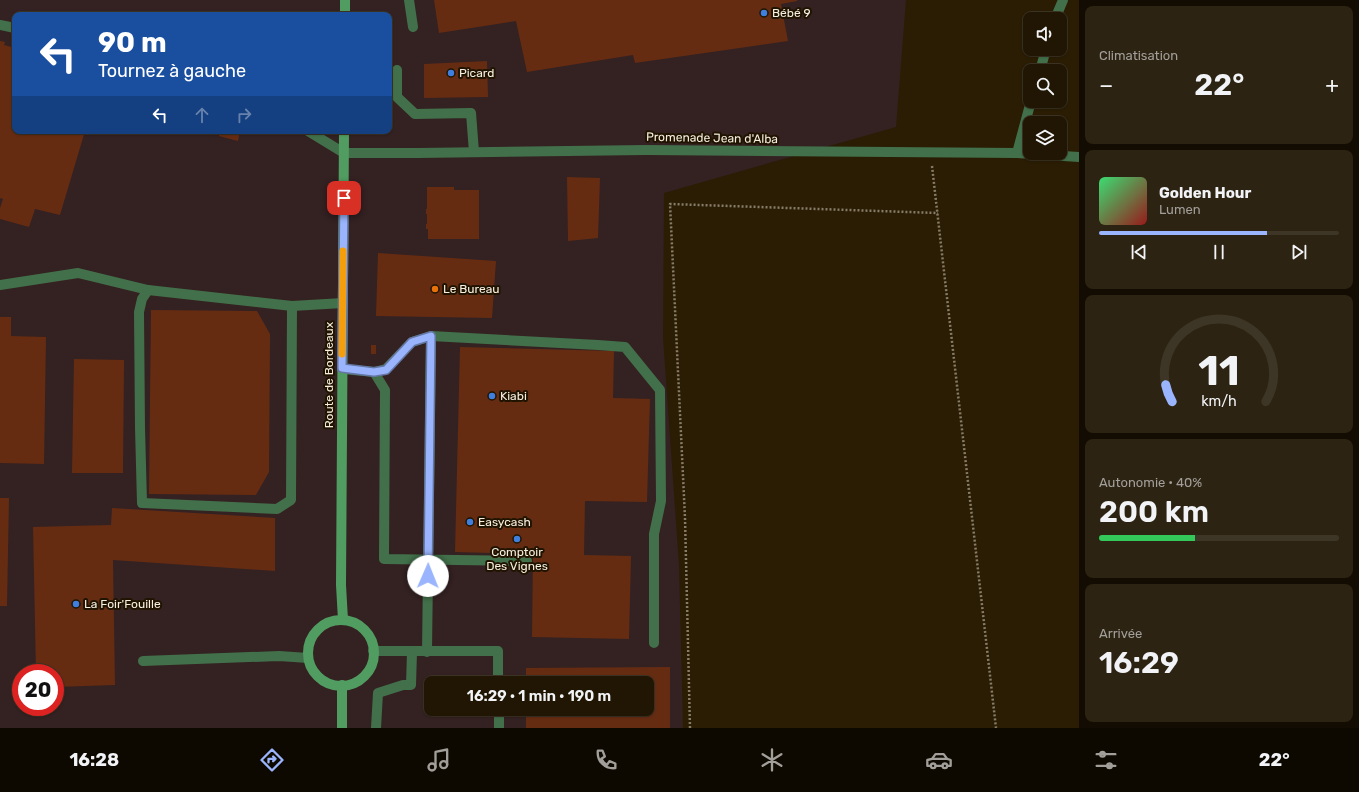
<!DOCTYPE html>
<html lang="fr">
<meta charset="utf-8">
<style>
body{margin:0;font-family:Rubik,sans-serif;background:#2d2312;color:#f1f3f6;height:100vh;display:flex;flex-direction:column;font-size:15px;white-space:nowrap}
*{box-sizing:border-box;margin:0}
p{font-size:13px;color:#a29f9a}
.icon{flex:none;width:22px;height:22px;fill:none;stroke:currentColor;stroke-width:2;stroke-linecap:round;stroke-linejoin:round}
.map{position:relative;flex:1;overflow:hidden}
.drawer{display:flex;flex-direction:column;gap:6px;padding:6px;background:#120c02;width:280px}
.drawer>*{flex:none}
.hud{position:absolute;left:12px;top:12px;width:380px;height:122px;border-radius:8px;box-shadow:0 1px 3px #0004,0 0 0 1px #3d3525;background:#1a4fa0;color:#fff;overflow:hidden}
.controls{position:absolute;left:1023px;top:12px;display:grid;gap:8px}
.controls a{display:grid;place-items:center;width:44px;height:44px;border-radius:8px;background:#201603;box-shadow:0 1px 3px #0004,0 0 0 1px #3d3525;font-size:20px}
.speed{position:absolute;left:12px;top:664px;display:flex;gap:8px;font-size:20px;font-weight:700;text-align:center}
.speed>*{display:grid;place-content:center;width:52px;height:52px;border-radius:50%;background:#201603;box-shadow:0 1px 3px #0004,0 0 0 1px #3d3525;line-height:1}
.speed .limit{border:6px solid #d22;background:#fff;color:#111}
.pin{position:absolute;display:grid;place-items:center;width:34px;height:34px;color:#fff;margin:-17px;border-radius:8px;box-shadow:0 2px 6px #0006}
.me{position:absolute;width:44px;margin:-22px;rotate:1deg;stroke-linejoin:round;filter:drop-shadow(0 0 3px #0008)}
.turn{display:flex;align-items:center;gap:14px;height:84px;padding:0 20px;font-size:18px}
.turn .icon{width:52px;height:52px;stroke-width:2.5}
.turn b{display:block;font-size:28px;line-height:34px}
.lanes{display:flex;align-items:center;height:38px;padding:0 20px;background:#0003;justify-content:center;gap:20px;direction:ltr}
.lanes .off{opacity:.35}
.big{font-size:30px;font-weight:600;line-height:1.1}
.drawer .card{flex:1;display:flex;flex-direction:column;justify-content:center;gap:6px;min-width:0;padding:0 14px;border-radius:8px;background:#2d2312}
.drawer .dial{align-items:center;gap:0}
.dial svg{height:104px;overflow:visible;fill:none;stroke:#3d3525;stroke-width:7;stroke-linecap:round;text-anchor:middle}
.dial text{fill:#f1f3f6;stroke:none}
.song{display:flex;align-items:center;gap:12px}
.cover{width:48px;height:48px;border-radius:6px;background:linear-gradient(135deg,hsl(140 70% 55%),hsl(0 70% 35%))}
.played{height:4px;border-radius:2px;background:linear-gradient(90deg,#9ab5fd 70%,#3d3525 70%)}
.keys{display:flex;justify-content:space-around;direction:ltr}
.heat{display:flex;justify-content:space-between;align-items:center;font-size:22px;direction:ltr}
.charge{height:6px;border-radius:3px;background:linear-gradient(90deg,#34c759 40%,#3d3525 0)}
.trip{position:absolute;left:424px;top:676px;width:230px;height:40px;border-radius:8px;background:#201603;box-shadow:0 1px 3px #0004,0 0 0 1px #3d3525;font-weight:600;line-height:40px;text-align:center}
.menu{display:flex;height:64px;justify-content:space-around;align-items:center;background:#0d0901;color:#a29f9a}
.menu .icon{width:28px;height:28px}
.menu .current{color:#9ab5fd}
.menu b{font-size:18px;color:#f1f3f6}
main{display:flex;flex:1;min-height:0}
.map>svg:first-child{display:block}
.commercial{fill:#342122;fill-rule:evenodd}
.building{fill:#652c12}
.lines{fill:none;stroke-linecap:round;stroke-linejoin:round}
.path{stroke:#877c68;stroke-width:2.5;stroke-dasharray:2 2;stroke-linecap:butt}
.lane{stroke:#42704a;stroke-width:10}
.secondary{stroke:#519d61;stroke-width:10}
.route-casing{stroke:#6476a4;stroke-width:10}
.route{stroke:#9ab5fd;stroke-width:7}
.slow{stroke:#f59e0b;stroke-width:7}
.shop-dot{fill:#3f7fe0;stroke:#201400;stroke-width:1.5}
.food-dot{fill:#e8710a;stroke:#201400;stroke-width:1.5}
.labels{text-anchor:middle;stroke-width:4;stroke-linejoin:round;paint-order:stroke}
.poi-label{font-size:12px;fill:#f7efe0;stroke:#201400;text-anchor:start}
.street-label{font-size:12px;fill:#f7efe0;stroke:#201400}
</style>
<main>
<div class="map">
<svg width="1079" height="728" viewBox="0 0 1079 728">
<rect width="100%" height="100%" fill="#2a1d04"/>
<!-- commercial -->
<path class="commercial" d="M0,0h906l-10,127 -232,66 -1,145 16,227 4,163h-683zM15,15h374v116h-374zM21,673h34v34h-34zM431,683h216v26h-216z"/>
<!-- building -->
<g class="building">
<path d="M434,0h363v1l-16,3 7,37 -153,22 -2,-8 -106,17 -11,-51 -77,12z"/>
<path d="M0,41l5,1 -1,3 11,3v83h70l-25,84 -25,-6 -6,18 -29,-8v-11l3,-9 -3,-1z"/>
<path d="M487,61l1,36 -64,1v-34z"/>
<path d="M220,131h20l-2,10 -19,-5z"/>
<path d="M567,177l33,1 -2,60 -30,3z"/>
<path d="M427,187h27v3h25v49h-51v-10h-2v-5h1v-10h-1v-5h1z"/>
<path d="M378,253l118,8 -4,57 -116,-2z"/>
<path d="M151,310l106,1 13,23 -1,138 -13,23 -107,-1z"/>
<path d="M0,317h11v19l35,1 -2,127 -44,-1z"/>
<rect x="371" y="345" width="5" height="9"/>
<path d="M460,347l154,4 -1,47 37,1 -3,103 -62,-1 -1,54 47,1 -2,83 -97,-2 1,-83 -78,-2z"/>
<path d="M74,359l50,1 -1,113h-51z"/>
<path d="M0,498h9l-2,108h-7z"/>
<path d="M112,508l163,10v53l-162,-11 2,125 -60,2v-14h-19l-3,-146 78,-2z"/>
<path d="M670,667v61h-144v-19h121v-26h-121v-15z"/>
</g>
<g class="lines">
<!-- path -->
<g class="path">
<path d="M932,166l64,562"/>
<path d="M690,728l-5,-210 -15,-314 268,9"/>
</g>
<!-- lane -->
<g class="lane">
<path d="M409,0l4,27"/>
<path d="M1055,19l8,-19"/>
<path d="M0,25l15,3"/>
<path d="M397,70v27l18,17 56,-1 3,39"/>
<path d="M1040,71l6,-22"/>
<path d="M308,131l36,22h74l228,-3 371,3 62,4"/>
<path d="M1017,153l14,-52"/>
<path d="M0,285l78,-12 70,17 144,16"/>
<path d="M148,290l-6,9 -3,13 1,116 2,75 135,6 14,-9 1,-194 51,-3"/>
<path d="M342,369l32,3 12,-3 26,-27 19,-6 167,9 27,2 35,43 1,111 -7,33v109"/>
<path d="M374,372l11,18 -1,169 143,2"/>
<path d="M373,651h125v32"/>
<path d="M427,652l4,-316"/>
<path d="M143,661l136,-5 29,2"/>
<path d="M499,709v19"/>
<path d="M376,728l2,-35 25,-8h8l1,-33"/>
</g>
<!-- secondary -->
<g class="secondary">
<path d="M345,15v-15"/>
<path d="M343,620l-2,-35 3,-454"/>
<circle cx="341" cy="653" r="33"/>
<path d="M342,728v-43"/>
</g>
</g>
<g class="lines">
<!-- route casing -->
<g class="route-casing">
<path id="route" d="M344,198l-2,170 32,4 12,-2 26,-28 19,-6 -3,240"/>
</g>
<!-- route -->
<use href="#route" class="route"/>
<!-- slow -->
<path class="slow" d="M342,354l1,-103"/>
</g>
<!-- markers -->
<g class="shop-dot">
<circle cx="764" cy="13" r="4"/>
<circle cx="451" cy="73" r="4"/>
<circle cx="492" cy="396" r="4"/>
<circle cx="470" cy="522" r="4"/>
<circle cx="517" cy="539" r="4"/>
<circle cx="76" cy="604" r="4"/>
</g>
<circle class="food-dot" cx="435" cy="289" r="4"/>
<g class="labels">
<!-- poi labels -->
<g class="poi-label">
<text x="772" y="17">Bébé 9</text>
<text x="459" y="77">Picard</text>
<text x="443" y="293">Le Bureau</text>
<text x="500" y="400">Kiabi</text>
<text x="478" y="526">Easycash</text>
<text x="517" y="556" text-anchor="middle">Comptoir<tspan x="517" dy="14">Des Vignes</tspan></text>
<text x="84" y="608">La Foir'Fouille</text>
</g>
<!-- street labels -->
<g class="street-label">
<text transform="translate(712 138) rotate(1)" y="4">Promenade Jean d'Alba</text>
<text transform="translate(329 375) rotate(-90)" y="4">Route de Bordeaux</text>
</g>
</g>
</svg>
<div class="controls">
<a><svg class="icon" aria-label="sound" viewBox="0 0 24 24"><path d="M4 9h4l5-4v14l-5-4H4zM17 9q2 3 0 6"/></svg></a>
<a><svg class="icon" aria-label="search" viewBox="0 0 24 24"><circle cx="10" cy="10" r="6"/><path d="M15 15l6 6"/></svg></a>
<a><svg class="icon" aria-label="layers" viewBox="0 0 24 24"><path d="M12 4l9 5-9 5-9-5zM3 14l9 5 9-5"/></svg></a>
</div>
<div class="speed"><div class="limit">20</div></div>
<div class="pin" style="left:344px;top:198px;background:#d93025"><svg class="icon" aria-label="arrive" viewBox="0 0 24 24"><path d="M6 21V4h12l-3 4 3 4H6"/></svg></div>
<svg class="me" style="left:428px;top:576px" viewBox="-20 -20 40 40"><circle r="19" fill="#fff"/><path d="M0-13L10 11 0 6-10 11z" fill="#9ab5fd"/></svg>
<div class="trip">16:29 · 1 min · 190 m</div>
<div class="hud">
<div class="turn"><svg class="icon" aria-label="left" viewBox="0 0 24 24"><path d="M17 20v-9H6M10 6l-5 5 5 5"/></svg><div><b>90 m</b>Tournez à gauche</div></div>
<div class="lanes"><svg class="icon" aria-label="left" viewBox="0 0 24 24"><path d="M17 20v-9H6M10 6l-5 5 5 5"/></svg><svg class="icon off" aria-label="ahead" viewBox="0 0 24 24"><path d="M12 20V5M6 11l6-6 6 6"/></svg><svg class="icon off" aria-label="right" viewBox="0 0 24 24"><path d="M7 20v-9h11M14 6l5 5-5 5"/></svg></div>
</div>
</div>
<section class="drawer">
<div class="card"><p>Climatisation</p>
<div class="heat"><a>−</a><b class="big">22°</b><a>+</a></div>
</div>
<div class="card">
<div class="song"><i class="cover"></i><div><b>Golden Hour</b><p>Lumen</p></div></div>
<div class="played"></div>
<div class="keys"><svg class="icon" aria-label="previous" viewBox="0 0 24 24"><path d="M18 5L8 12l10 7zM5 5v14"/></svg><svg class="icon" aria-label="pause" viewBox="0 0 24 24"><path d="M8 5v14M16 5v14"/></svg><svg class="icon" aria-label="next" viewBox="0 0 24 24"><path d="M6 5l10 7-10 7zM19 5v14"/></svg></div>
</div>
<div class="card dial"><svg viewBox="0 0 100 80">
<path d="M14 69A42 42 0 1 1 86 69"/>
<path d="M14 69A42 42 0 0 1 9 56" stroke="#9ab5fd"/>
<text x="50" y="56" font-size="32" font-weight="700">11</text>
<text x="50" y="72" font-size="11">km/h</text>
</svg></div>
<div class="card"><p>Autonomie · 40%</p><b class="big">200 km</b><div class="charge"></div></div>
<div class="card"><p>Arrivée</p><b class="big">16:29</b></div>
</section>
</main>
<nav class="menu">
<b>16:28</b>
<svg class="icon current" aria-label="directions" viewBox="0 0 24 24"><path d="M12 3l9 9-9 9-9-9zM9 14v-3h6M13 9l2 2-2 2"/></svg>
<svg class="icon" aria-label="music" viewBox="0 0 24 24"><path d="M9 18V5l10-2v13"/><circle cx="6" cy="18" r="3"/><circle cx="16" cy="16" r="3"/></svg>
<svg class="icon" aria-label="phone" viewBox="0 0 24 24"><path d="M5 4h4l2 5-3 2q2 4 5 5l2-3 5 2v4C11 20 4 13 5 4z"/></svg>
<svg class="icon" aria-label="climate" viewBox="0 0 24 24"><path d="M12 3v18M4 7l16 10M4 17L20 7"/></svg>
<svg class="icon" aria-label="car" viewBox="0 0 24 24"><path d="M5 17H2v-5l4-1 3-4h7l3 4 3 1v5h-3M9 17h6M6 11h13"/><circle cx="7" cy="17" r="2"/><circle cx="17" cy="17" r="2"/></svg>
<svg class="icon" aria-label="filters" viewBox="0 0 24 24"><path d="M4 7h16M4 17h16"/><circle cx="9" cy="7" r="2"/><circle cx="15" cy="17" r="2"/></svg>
<b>22°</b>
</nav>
